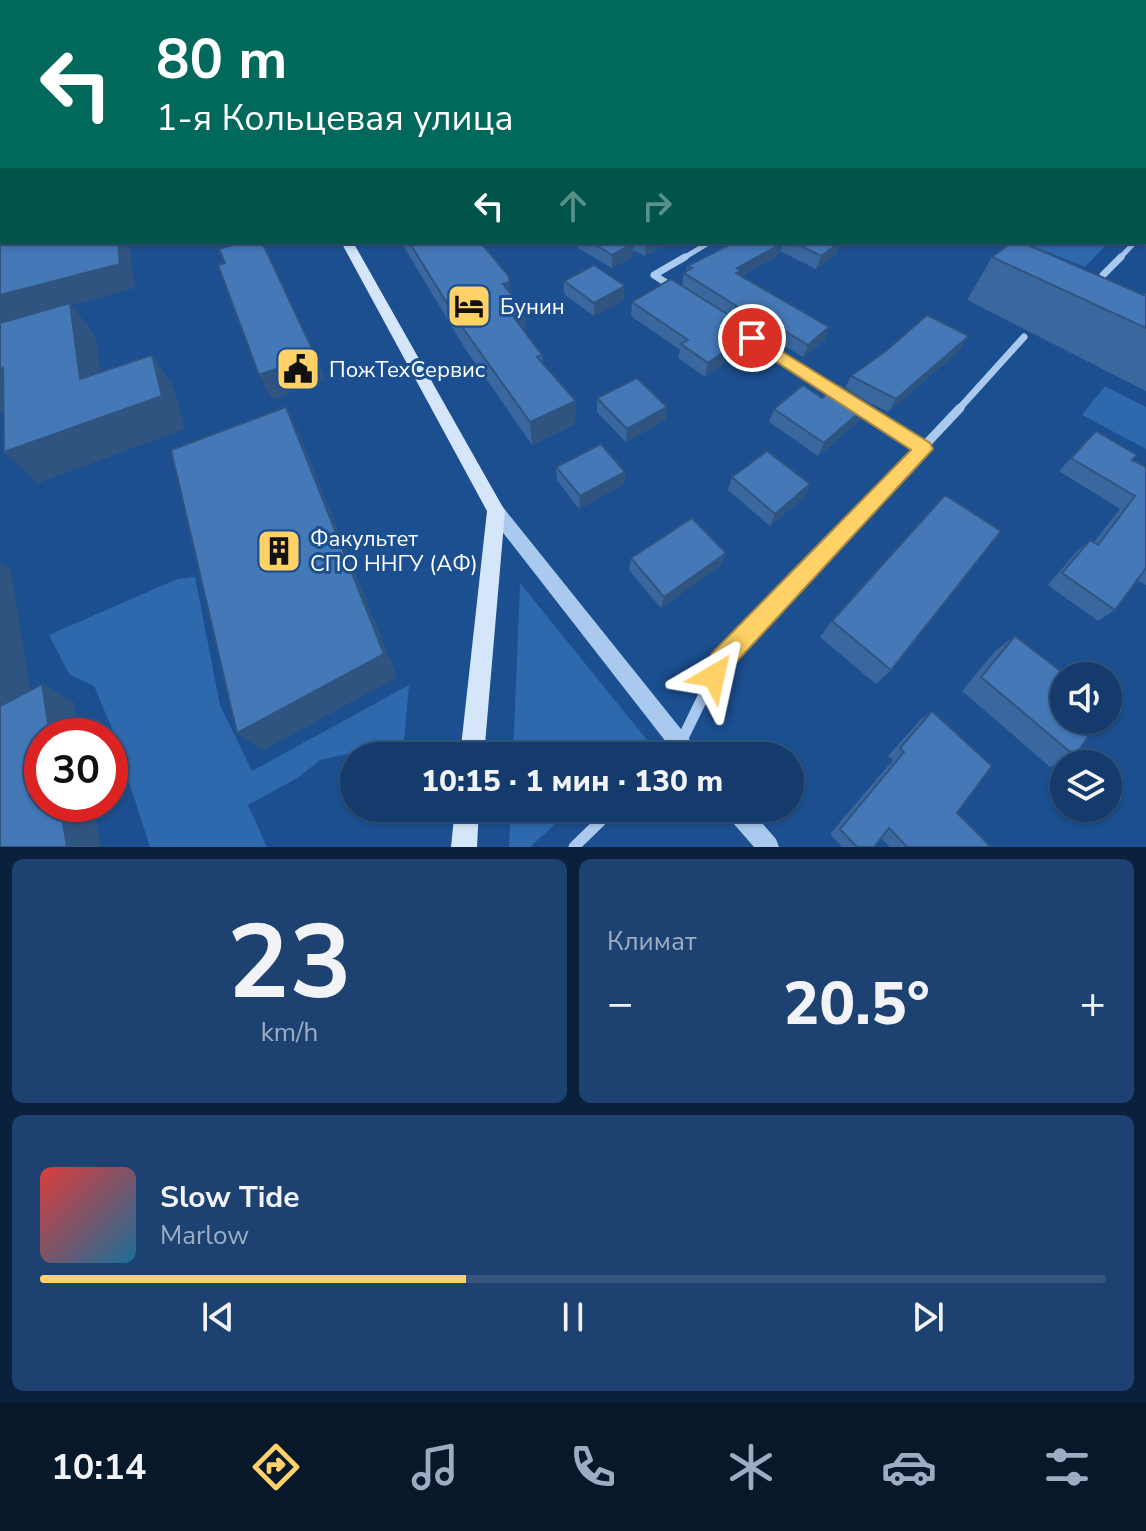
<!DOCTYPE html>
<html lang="ru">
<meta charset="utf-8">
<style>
body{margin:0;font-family:"Nunito Sans",sans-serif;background:#1d4271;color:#f1f3f6;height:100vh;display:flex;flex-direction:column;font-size:30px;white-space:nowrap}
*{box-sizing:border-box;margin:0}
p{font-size:26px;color:#9dadc1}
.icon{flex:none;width:44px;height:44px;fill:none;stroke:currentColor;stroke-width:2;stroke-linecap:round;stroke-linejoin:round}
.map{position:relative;height:847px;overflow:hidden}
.drawer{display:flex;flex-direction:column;gap:12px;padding:12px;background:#0b203b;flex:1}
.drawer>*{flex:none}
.banner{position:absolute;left:0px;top:0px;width:1146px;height:244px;box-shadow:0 2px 6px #0004,0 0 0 2px #33557e;background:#00695c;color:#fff;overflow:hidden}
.fabs{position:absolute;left:1050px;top:662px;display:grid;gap:16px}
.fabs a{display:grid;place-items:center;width:72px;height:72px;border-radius:50%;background:#143b6b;box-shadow:0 2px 6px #0004,0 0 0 2px #33557e;font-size:40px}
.speed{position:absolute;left:24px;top:718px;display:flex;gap:16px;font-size:40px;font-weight:700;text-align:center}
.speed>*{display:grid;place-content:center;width:104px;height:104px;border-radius:50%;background:#143b6b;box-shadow:0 2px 6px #0004,0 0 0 2px #33557e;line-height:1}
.speed .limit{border:12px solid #d22;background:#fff;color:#111}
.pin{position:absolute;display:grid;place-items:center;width:68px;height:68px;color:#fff;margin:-34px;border:4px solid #fff;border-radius:50%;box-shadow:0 2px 8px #0007}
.me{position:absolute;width:88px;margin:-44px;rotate:36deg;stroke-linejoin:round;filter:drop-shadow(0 0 6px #0008)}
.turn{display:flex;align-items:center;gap:28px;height:168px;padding:0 24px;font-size:36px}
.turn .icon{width:104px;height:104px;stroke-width:2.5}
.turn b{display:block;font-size:56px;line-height:68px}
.lanes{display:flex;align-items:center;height:76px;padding:0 24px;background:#0003;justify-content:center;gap:40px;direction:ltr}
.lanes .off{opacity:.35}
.big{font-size:60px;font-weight:800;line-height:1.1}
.drawer .card{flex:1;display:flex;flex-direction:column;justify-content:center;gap:12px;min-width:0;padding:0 28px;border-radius:12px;background:#1d4271}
.drawer .dial{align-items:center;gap:0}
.dial b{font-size:104px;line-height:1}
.song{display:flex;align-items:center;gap:24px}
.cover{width:96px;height:96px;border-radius:12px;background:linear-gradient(135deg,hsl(0 70% 55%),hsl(200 70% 35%))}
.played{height:8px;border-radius:4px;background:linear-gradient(90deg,#ffd166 40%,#33557e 40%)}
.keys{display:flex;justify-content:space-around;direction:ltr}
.heat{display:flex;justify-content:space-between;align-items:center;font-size:44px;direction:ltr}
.drawer .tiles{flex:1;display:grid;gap:12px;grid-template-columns:1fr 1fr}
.card:last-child{grid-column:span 2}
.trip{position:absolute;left:340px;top:742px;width:464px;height:80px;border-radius:40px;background:#143b6b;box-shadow:0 2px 6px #0004,0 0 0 2px #33557e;font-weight:800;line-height:80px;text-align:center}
.dock{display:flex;height:128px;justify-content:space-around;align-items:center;background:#08182b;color:#9dadc1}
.dock .icon{width:56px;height:56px}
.dock .active{color:#ffd166}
.dock b{font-size:36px;color:#f1f3f6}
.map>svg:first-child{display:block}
.green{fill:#2e69ad}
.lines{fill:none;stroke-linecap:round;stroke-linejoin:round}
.minor-far3{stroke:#a9c9ee;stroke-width:5}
.minor-far2{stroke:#a9c9ee;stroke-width:7}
.minor-far1{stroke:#a9c9ee;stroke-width:9}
.minor{stroke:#a9c9ee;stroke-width:11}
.tertiary{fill:#a9c9ee;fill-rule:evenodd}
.secondary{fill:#d6e6fa;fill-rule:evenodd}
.wall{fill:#3a679d}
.shaded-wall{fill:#305480}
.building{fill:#4478b7;stroke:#305480;stroke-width:2}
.route{fill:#ffd166;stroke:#a68842;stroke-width:2}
.labels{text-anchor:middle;stroke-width:6;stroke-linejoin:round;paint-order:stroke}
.poi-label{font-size:22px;fill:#fff;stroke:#1b4f8f;text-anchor:start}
</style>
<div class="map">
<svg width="1146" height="847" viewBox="0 0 1146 847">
<rect width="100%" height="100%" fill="#1b4f8f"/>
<!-- green -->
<g class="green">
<path d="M1023,242h86l-24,25z"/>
<path d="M1105,386l41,21v42l-64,-34z"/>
<path d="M195,577l25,128 32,66 157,-86 -5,57 -84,18 -21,17 -51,28 19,42h-117l-39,-121 -17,-40 -25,-12 -20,-39 128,-56z"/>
<path d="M520,583l127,157 -17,16h-117z"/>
<path d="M511,808h62l-43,39h-21z"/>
</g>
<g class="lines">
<!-- minor-far3 -->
<g class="minor-far3">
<path d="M682,259l28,-17"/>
<path d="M1119,259l16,-17"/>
</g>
<!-- minor-far2 -->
<g class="minor-far2">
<path d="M1103,275l18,-18"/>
<path d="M674,288l-20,-13 31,-18"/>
<path d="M743,332l96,62"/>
<path d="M857,406l7,4"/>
<path d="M958,410l66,-73"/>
</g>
<!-- minor-far1 -->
<g class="minor-far1">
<path d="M861,408l63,41"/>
<path d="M776,603l184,-195"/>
</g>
<!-- minor -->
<g class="minor">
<path d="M668,756l12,-12 40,-82 58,-61"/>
<path d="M574,847l40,-39"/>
</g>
<!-- tertiary -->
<g class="tertiary">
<path d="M1144,205l2,1v6l-2,-1z"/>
<path d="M496,504l6,2 195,243 3,7h-23l-187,-240 -2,-5 2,-5z"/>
<path d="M724,808h25l27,31 3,8h-25l-27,-31z"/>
</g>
<!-- secondary -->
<g class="secondary">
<path d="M341,242h12l152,269 -21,245h-24l27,-245z"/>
<path d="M455,808h24l-2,39h-26z"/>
</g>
</g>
<!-- wall -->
<g class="wall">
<path d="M401,242h79l30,40 1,12 16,40 15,21 1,9 32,60 -43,21 -68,-98z"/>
<path d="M578,242h92l-25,14 -12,-6v6l-21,12 -34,-20z"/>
<path d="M783,242h57l-4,13 -20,14 -36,-18z"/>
<path d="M781,244l-4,12 -36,20 84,64 -22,17 -39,-23 -3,2 -8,-5 -3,13 -45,33 -27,-19 2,-8 -49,-34 1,-14 50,-17 2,-12 2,-1 1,-6z"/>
<path d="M992,257l152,39 2,-3v98l-179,-91z"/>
<path d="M564,281l60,19 -30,16 -30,-22z"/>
<path d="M960,350l-72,62 -30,-15 11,7 -7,14 -44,38 -49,-34 5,-13 48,-11 23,-10 6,-12z"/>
<path d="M597,398l70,9 -2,13 -39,22 -29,-30z"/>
<path d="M1096,431l36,29 14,7v118l-9,-5 -22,30 -17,11 -50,-36 28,-33 14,-12 4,2 26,-33 -61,-38z"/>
<path d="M556,467l69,5 -1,12 -45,25 -22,-29z"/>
<path d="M732,477l78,7 -6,13 -34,29 -42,-36z"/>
<path d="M726,553l-5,12 -60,43 -32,-38 2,-12z"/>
<path d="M832,621l59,49 -15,14 -56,-47z"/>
<path d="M1015,636l60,120 -25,11 -88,-76 33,-40z"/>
<path d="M932,711l25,102 34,34h-101l-9,-9 -7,9h-32l-12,-13 63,-74 -5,-4 32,-36z"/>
</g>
<!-- shaded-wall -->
<g class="shaded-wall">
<path d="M118,242h11l6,46 -63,17 23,31 12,76 -107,-88v-29z"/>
<path d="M646,242h24l-25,14z"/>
<path d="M840,242l-4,13 -20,14 5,-13z"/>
<path d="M634,243l-1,13 -21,12v-13z"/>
<path d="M781,244l-4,12 -37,20 -1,7 -2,-15z"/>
<path d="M510,282l2,23 -9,-21z"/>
<path d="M625,286l-1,14 -30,16v-13z"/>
<path d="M525,311l2,24 -14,-19z"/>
<path d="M768,321l-4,13 -3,2 4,-12z"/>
<path d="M829,327l-4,13 -22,17 5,-12z"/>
<path d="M754,331l-4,13 -45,33 3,-14z"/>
<path d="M969,336l-9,14 -72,62 8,-13z"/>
<path d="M152,355l22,33 11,41 -147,54 -34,-31z"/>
<path d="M315,355l11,25 -54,20 -13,-25z"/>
<path d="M3,368l30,33 -33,11v-43z"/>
<path d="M576,401l-1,23 -43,21 -2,-23z"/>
<path d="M869,404l-7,14 -44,38 6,-13z"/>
<path d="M286,407l15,30 96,240 -135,74 -25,-18z"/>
<path d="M667,407l-2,13 -39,22 1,-13z"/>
<path d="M625,472l-1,12 -45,25 1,-13z"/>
<path d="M810,484l-6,13 -34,29 5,-12z"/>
<path d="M726,553l-5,12 -60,43 3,-11z"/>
<path d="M0,562l11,8 25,153 -36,-17z"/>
<path d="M42,684l32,18 6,34h-30z"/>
<path d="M60,804h33l8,43h-34z"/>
</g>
<!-- building -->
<g class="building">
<path d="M1146,141v33l-2,2v-33z"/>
<path d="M0,169h2v73h116l2,22 -120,31z"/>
<path d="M244,242h18l53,113 -56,20 -41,-110 7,-2 -6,-14z"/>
<path d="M409,242h71l28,33 2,7 -7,2 22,27 -12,5 29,39 -5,2 39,44 -46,21 -70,-98z"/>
<path d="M591,242h41l2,1 -22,12z"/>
<path d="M735,242h42l4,2 -44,24 5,2 -6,3 93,54 -21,18 -40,-24 -3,3 -81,-51 8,-5 -5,-2z"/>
<path d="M793,242h47l-19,14z"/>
<path d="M1012,242h9l125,54v32l-154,-71z"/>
<path d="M594,265l31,21 -31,17 -30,-22z"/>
<path d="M671,279l83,52 -46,32 -27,-19 7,-4 -56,-38z"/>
<path d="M70,303l10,76 72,-24 10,41 -158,56 -1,-84 -3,1v-46z"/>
<path d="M927,315l42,21 -73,63 -45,-23 36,-26z"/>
<path d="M637,378l30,29 -40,22 -30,-31z"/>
<path d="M803,385l19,13 18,-13 29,19 -45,39 -50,-34z"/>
<path d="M286,407l98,247 -147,79 -66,-283z"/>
<path d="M1096,431l41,24 -5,5 14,7v101l-31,42 -53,-37 28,-33 8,5 37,-49 -64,-38z"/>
<path d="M601,444l24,28 -45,24 -24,-29z"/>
<path d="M767,451l43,33 -35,30 -43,-37z"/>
<path d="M945,495l56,36 -110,139 -59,-49z"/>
<path d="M692,518l34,35 -62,44 -33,-39z"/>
<path d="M1015,636l52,40h-3v44h35l-24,36 -94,-79z"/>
<path d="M42,684l8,52h-8v68h18l7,43h-67v-141z"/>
<path d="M932,711l60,55 -35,47 34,34h-84l-18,-19 -15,19h-17l-17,-18 64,-77 -4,-4z"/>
</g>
<!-- sky -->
<linearGradient id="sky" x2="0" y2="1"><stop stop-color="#0f2b4f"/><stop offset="0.54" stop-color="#39639b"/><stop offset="1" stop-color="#39639b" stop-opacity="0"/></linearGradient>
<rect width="1146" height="257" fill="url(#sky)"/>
<!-- route -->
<path class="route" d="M752,333l178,110 3,6 -204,221 -7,15 -8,4 -9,-4 -3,-9 10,-23 199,-203 -165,-108 -2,-4z"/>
<!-- icons -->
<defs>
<g id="hotel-square" transform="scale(2.3)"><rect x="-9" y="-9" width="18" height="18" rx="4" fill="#ffd166" stroke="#1b4f8f"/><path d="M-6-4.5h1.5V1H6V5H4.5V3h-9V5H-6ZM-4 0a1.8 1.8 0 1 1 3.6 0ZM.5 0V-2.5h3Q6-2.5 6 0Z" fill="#111"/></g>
<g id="civic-square" transform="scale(2.3)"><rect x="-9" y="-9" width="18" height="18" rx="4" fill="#ffd166" stroke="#1b4f8f"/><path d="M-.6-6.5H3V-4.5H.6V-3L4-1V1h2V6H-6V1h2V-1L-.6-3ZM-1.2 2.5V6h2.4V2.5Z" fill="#111"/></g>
<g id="building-square" transform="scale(2.3)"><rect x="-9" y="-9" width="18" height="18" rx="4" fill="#ffd166" stroke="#1b4f8f"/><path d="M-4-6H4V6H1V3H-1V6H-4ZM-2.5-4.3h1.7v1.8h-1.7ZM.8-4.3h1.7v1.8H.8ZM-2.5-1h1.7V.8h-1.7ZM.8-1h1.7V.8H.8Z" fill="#111"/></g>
</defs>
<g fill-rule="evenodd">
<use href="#hotel-square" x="469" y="306"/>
<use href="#civic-square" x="298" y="369"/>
<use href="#building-square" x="279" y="551"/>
</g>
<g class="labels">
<!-- poi labels -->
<g class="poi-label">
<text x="500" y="314">Бунин</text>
<text x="329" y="377">ПожТехСервис</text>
<text x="310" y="546">Факультет<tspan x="310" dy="25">СПО ННГУ (АФ)</tspan></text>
</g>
</g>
</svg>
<div class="fabs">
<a><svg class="icon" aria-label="sound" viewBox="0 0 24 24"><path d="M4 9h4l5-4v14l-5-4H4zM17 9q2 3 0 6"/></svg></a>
<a><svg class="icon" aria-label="layers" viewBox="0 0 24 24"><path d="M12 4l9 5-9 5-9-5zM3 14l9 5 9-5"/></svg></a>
</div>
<div class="speed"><div class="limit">30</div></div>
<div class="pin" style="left:752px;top:338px;background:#d93025"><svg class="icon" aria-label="arrive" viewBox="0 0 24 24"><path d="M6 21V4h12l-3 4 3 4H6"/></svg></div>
<svg class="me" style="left:714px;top:676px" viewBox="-20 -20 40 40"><path d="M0-17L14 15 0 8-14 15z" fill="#ffd166" stroke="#fff" stroke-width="4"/></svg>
<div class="trip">10:15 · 1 мин · 130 m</div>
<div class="banner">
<div class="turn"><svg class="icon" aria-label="left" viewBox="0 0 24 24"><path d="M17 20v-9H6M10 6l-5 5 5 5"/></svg><div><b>80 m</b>1-я Кольцевая улица</div></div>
<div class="lanes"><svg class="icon" aria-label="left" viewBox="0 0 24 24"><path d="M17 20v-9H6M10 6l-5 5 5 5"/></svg><svg class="icon off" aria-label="ahead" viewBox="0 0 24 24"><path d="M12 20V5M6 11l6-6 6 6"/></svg><svg class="icon off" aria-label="right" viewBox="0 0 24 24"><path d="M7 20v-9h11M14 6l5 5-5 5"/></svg></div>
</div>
</div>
<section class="drawer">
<div class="tiles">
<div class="card dial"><b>23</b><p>km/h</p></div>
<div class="card"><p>Климат</p>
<div class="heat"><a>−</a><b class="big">20.5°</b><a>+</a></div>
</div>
<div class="card">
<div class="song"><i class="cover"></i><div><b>Slow Tide</b><p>Marlow</p></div></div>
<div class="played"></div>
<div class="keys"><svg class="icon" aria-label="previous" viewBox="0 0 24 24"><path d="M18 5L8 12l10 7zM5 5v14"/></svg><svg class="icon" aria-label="pause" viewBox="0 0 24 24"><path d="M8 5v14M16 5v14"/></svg><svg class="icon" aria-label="next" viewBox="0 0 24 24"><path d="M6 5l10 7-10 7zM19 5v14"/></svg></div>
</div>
</div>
</section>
<nav class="dock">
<b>10:14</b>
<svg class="icon active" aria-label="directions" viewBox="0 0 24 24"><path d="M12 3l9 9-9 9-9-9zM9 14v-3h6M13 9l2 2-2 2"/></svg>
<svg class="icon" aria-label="music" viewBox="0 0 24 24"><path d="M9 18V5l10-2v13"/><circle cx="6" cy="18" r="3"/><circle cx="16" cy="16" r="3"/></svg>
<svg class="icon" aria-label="phone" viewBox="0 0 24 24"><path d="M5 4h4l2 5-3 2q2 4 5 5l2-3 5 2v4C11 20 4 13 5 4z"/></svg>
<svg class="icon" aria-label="climate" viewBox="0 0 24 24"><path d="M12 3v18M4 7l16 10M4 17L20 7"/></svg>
<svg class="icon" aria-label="car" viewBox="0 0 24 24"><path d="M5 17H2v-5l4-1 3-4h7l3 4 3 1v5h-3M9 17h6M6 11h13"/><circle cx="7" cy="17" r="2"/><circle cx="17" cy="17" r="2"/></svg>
<svg class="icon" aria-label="filters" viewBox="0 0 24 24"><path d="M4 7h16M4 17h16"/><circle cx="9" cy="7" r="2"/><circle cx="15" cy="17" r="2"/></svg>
</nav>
